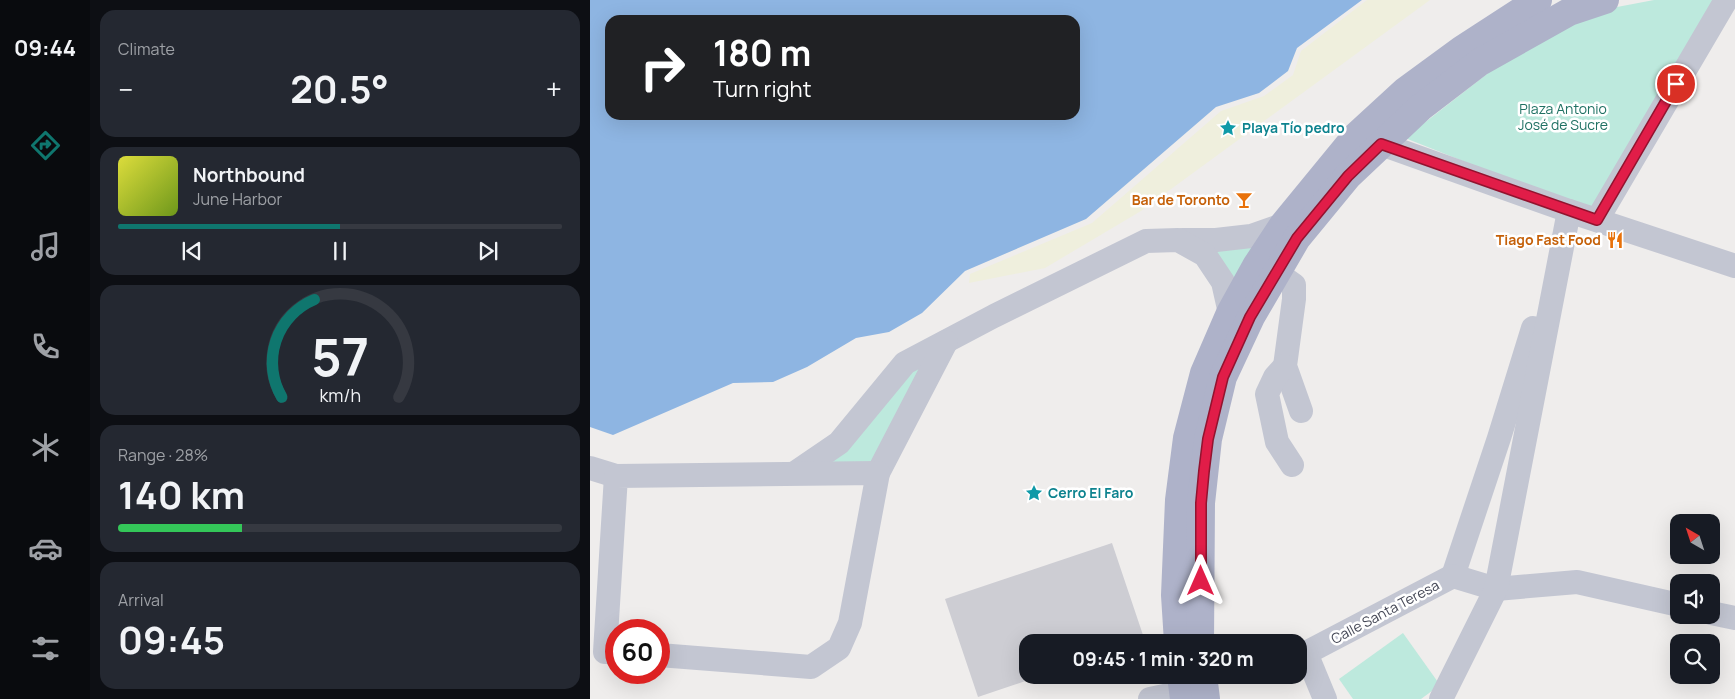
<!DOCTYPE html>
<meta charset="utf-8">
<style>
body{margin:0;font-family:Manrope,sans-serif;background:#242831;color:#f1f3f6;height:100vh;display:flex;flex-direction:column;font-size:19px;white-space:nowrap}
*{box-sizing:border-box;margin:0}
p{font-size:16px;color:#9ea1a6}
.icon{flex:none;width:28px;height:28px;fill:none;stroke:currentColor;stroke-width:2;stroke-linecap:round;stroke-linejoin:round}
.map{position:relative;flex:1;overflow:hidden}
.panel{display:flex;flex-direction:column;gap:10px;padding:10px;background:#0d0f14;width:500px}
.panel>*{flex:none}
.banner{position:absolute;left:15px;top:15px;width:475px;height:105px;border-radius:15px;box-shadow:0 5px 20px #0002;background:#202124;color:#fff;overflow:hidden}
.needle{width:32px;rotate:321deg}
.fabs{position:absolute;left:1080px;top:514px;display:grid;gap:10px}
.fabs a{display:grid;place-items:center;width:50px;height:50px;border-radius:10px;background:#171b24;box-shadow:0 5px 20px #0002;font-size:25px}
.speed{position:absolute;left:15px;top:619px;display:flex;gap:10px;font-size:25px;font-weight:700;text-align:center}
.speed>*{display:grid;place-content:center;width:65px;height:65px;border-radius:50%;background:#171b24;box-shadow:0 5px 20px #0002;line-height:1}
.speed .limit{border:8px solid #d22;background:#fff;color:#111}
.pin{position:absolute;display:grid;place-items:center;width:42px;height:42px;color:#fff;margin:-21px;border:2px solid #fff;border-radius:50%;box-shadow:0 1px 5px #0007}
.me{position:absolute;width:55px;margin:-28px;rotate:0deg;stroke-linejoin:round;filter:drop-shadow(0 0 4px #0008)}
.turn{display:flex;align-items:center;gap:18px;height:105px;padding:0 25px;font-size:22px}
.turn .icon{width:65px;height:65px;stroke-width:2.5}
.turn b{display:block;font-size:35px;line-height:42px}
.big{font-size:38px;font-weight:700;line-height:1.1}
.panel .tile{flex:1;display:flex;flex-direction:column;justify-content:center;gap:8px;min-width:0;padding:0 18px;border-radius:15px;background:#242831}
.panel .dial{align-items:center;gap:0}
.dial svg{height:130px;overflow:visible;fill:none;stroke:#363941;stroke-width:7;stroke-linecap:round;text-anchor:middle}
.dial text{fill:#f1f3f6;stroke:none}
.song{display:flex;align-items:center;gap:15px}
.cover{width:60px;height:60px;border-radius:8px;background:linear-gradient(135deg,hsl(60 70% 55%),hsl(80 70% 35%))}
.played{height:5px;border-radius:2px;background:linear-gradient(90deg,#0f766e 50%,#363941 50%)}
.keys{display:flex;justify-content:space-around;direction:ltr}
.heat{display:flex;justify-content:space-between;align-items:center;font-size:28px;direction:ltr}
.charge{height:8px;border-radius:4px;background:linear-gradient(90deg,#34c759 28%,#363941 0)}
.trip{position:absolute;left:429px;top:634px;width:288px;height:50px;border-radius:15px;background:#171b24;box-shadow:0 5px 20px #0002;font-weight:700;line-height:50px;text-align:center}
main{display:flex;flex:1;min-height:0}
.dock{display:flex;flex-direction:column;width:90px;justify-content:space-around;align-items:center;background:#090b0e;color:#9ea1a6}
.dock .icon{width:35px;height:35px}
.dock .current{color:#0f766e}
.dock b{font-size:22px;color:#f1f3f6}
.map>svg:first-child{display:block}
.green{fill:#bde9dd}
.sand{fill:#efefdd}
.water{fill:#8eb5e2;fill-rule:evenodd}
.building{fill:#cdcdd3}
.lines{fill:none;stroke-linecap:round;stroke-linejoin:round}
.minor{stroke:#c3c6d2;stroke-width:24}
.major{stroke:#aeb2c9;stroke-width:28}
.route-casing{stroke:#92132f;stroke-width:12}
.route{stroke:#e11d48;stroke-width:9}
.labels{text-anchor:middle;stroke-width:5;stroke-linejoin:round;paint-order:stroke}
.park-label{font-size:14px;fill:#1f7163;stroke:#fff}
.culture-label{font-size:14px;font-weight:bold;fill:#0d838f;stroke:#fff;text-anchor:start}
.food-label{font-size:14px;font-weight:bold;fill:#c56008;stroke:#fff;text-anchor:end}
.street-label{font-size:14px;fill:#464957;stroke:#fff}
</style>
<main>
<nav class="dock">
<b>09:44</b>
<svg class="icon current" aria-label="directions" viewBox="0 0 24 24"><path d="M12 3l9 9-9 9-9-9zM9 14v-3h6M13 9l2 2-2 2"/></svg>
<svg class="icon" aria-label="music" viewBox="0 0 24 24"><path d="M9 18V5l10-2v13"/><circle cx="6" cy="18" r="3"/><circle cx="16" cy="16" r="3"/></svg>
<svg class="icon" aria-label="phone" viewBox="0 0 24 24"><path d="M5 4h4l2 5-3 2q2 4 5 5l2-3 5 2v4C11 20 4 13 5 4z"/></svg>
<svg class="icon" aria-label="climate" viewBox="0 0 24 24"><path d="M12 3v18M4 7l16 10M4 17L20 7"/></svg>
<svg class="icon" aria-label="car" viewBox="0 0 24 24"><path d="M5 17H2v-5l4-1 3-4h7l3 4 3 1v5h-3M9 17h6M6 11h13"/><circle cx="7" cy="17" r="2"/><circle cx="17" cy="17" r="2"/></svg>
<svg class="icon" aria-label="filters" viewBox="0 0 24 24"><path d="M4 7h16M4 17h16"/><circle cx="9" cy="7" r="2"/><circle cx="15" cy="17" r="2"/></svg>
</nav>
<section class="panel">
<div class="tile"><p>Climate</p>
<div class="heat"><a>−</a><b class="big">20.5°</b><a>+</a></div>
</div>
<div class="tile">
<div class="song"><i class="cover"></i><div><b>Northbound</b><p>June Harbor</p></div></div>
<div class="played"></div>
<div class="keys"><svg class="icon" aria-label="previous" viewBox="0 0 24 24"><path d="M18 5L8 12l10 7zM5 5v14"/></svg><svg class="icon" aria-label="pause" viewBox="0 0 24 24"><path d="M8 5v14M16 5v14"/></svg><svg class="icon" aria-label="next" viewBox="0 0 24 24"><path d="M6 5l10 7-10 7zM19 5v14"/></svg></div>
</div>
<div class="tile dial"><svg viewBox="0 0 100 80">
<path d="M14 69A42 42 0 1 1 86 69"/>
<path d="M14 69A42 42 0 0 1 34 9" stroke="#0f766e"/>
<text x="50" y="56" font-size="32" font-weight="700">57</text>
<text x="50" y="72" font-size="11">km/h</text>
</svg></div>
<div class="tile"><p>Range · 28%</p><b class="big">140 km</b><div class="charge"></div></div>
<div class="tile"><p>Arrival</p><b class="big">09:45</b></div>
</section>
<div class="map">
<svg width="1145" height="699" viewBox="0 0 1145 699">
<rect width="100%" height="100%" fill="#efedec"/>
<!-- green -->
<g class="green">
<path d="M1064,0h68l-125,214 -192,-76 96,-75 95,-52z"/>
<path d="M693,225l-53,88 -25,-58z"/>
<path d="M356,342l-68,131 -79,-1 106,-109z"/>
<path d="M813,633l37,52 -19,14h-68l-14,-20z"/>
</g>
<!-- sand -->
<path class="sand" d="M777,0h63l-289,211 -96,57 -76,15 1,-9 122,-51 129,-112 43,-15 29,-21 8,-24z"/>
<!-- water -->
<path class="water" d="M0,0h772l-65,48 -9,23 -29,22 -43,14 -130,112 -121,52 -43,42 -33,19 -33,6 -49,29 -34,15 -40,1 -120,52 -23,-8zM20,20h465v95h-465z"/>
<!-- building -->
<path class="building" d="M522,543l33,98 -4,1h-113v33h15l-65,22 -33,-98z"/>
<g class="lines">
<!-- minor -->
<g class="minor">
<path d="M791,144l188,67 166,55"/>
<path d="M1007,220l129,-220"/>
<path d="M592,240h34l35,-4 32,-11"/>
<path d="M687,273l17,12v14l-9,67 16,45"/>
<path d="M695,366l-10,11 -8,17 10,48 15,23"/>
<path d="M0,468l26,8"/>
<path d="M205,473l44,-30 66,-80 89,-47 152,-75 32,-1 27,15 18,27 7,31"/>
<path d="M288,473l68,-131"/>
<path d="M863,576l46,-138 34,-110"/>
<path d="M1121,613l24,5"/>
<path d="M26,652h-11l11,-176 262,-3 -28,150 -11,25 -28,19 -152,-12"/>
<path d="M708,653h8l147,-77 43,13 81,-7 102,23"/>
<path d="M716,653l19,46"/>
<path d="M560,699l52,-11"/>
<path d="M851,699l55,-110 73,-378"/>
</g>
<!-- major -->
<g class="major">
<path d="M588,642l-3,-47 4,-95 8,-62 17,-65 26,-60 26,-47 27,-41 73,-89 49,-45 56,-41 77,-50"/>
<path d="M610,642l1,-139 7,-64 15,-62 28,-60 46,-79 51,-62 72,-68 60,-46 89,-50 36,-12"/>
<path d="M591,675l3,24"/>
<path d="M613,675l3,24"/>
</g>
</g>
<g class="lines">
<!-- route casing -->
<g class="route-casing">
<path id="route" d="M611,581v-78l3,-32 4,-32 15,-62 27,-60 47,-79 51,-62 33,-32 216,76 79,-136"/>
</g>
<!-- route -->
<use href="#route" class="route"/>
</g>
<!-- icons -->
<defs>
<g id="sight-bare" transform="scale(1.35)"><path d="M0-6L1.8-2.2L6-1.7L2.9 1.2L3.7 5.4L0 3.3L-3.7 5.4L-2.9 1.2L-6-1.7L-1.8-2.2Z" fill="#0f9aa8" stroke="#fff" stroke-width="2.5" paint-order="stroke"/></g>
<g id="bar-bare" transform="scale(1.35)"><path d="M-6-5H6L.8 .8V4.5H3.5V6h-7V4.5H-.8V.8Z" fill="#e8710a" stroke="#fff" stroke-width="2.5" paint-order="stroke"/></g>
<g id="restaurant-bare" transform="scale(1.35)"><path d="M-5-6h1v4h1v-4h1v4h1v-4h1v5L-1.5 .5V6h-2V.5L-5-1ZM5-6V6H3V1.5H1.5Q1.5-4 5-6Z" fill="#e8710a" stroke="#fff" stroke-width="2.5" paint-order="stroke"/></g>
</defs>
<g fill-rule="evenodd">
<use href="#sight-bare" x="638" y="128"/>
<use href="#bar-bare" x="654" y="200"/>
<use href="#restaurant-bare" x="1025" y="240"/>
<use href="#sight-bare" x="444" y="493"/>
</g>
<g class="labels">
<!-- park labels -->
<g class="park-label">
<text x="973" y="114">Plaza Antonio<tspan x="973" dy="16">José de Sucre</tspan></text>
</g>
<!-- culture labels -->
<g class="culture-label">
<text x="652" y="133">Playa Tío pedro</text>
<text x="458" y="498">Cerro El Faro</text>
</g>
<!-- food labels -->
<g class="food-label">
<text x="640" y="205">Bar de Toronto</text>
<text x="1011" y="245">Tiago Fast Food</text>
</g>
<!-- street labels -->
<g class="street-label">
<text transform="translate(795 612) rotate(-28)" y="5">Calle Santa Teresa</text>
</g>
</g>
</svg>
<div class="fabs">
<a><svg class="needle" viewBox="-14 -14 28 28"><path d="M0-13l5 13h-10z" fill="#e53935"/><path d="M0 13l5-13h-10z" fill="#9ea1a6"/></svg></a>
<a><svg class="icon" aria-label="sound" viewBox="0 0 24 24"><path d="M4 9h4l5-4v14l-5-4H4zM17 9q2 3 0 6"/></svg></a>
<a><svg class="icon" aria-label="search" viewBox="0 0 24 24"><circle cx="10" cy="10" r="6"/><path d="M15 15l6 6"/></svg></a>
</div>
<div class="speed"><div class="limit">60</div></div>
<div class="pin" style="left:1086px;top:84px;background:#d93025"><svg class="icon" aria-label="arrive" viewBox="0 0 24 24"><path d="M6 21V4h12l-3 4 3 4H6"/></svg></div>
<svg class="me" style="left:611px;top:581px" viewBox="-20 -20 40 40"><path d="M0-17L14 15 0 8-14 15z" fill="#e11d48" stroke="#fff" stroke-width="4"/></svg>
<div class="trip">09:45 · 1 min · 320 m</div>
<div class="banner">
<div class="turn"><svg class="icon" aria-label="right" viewBox="0 0 24 24"><path d="M7 20v-9h11M14 6l5 5-5 5"/></svg><div><b>180 m</b>Turn right</div></div>
</div>
</div>
</main>
